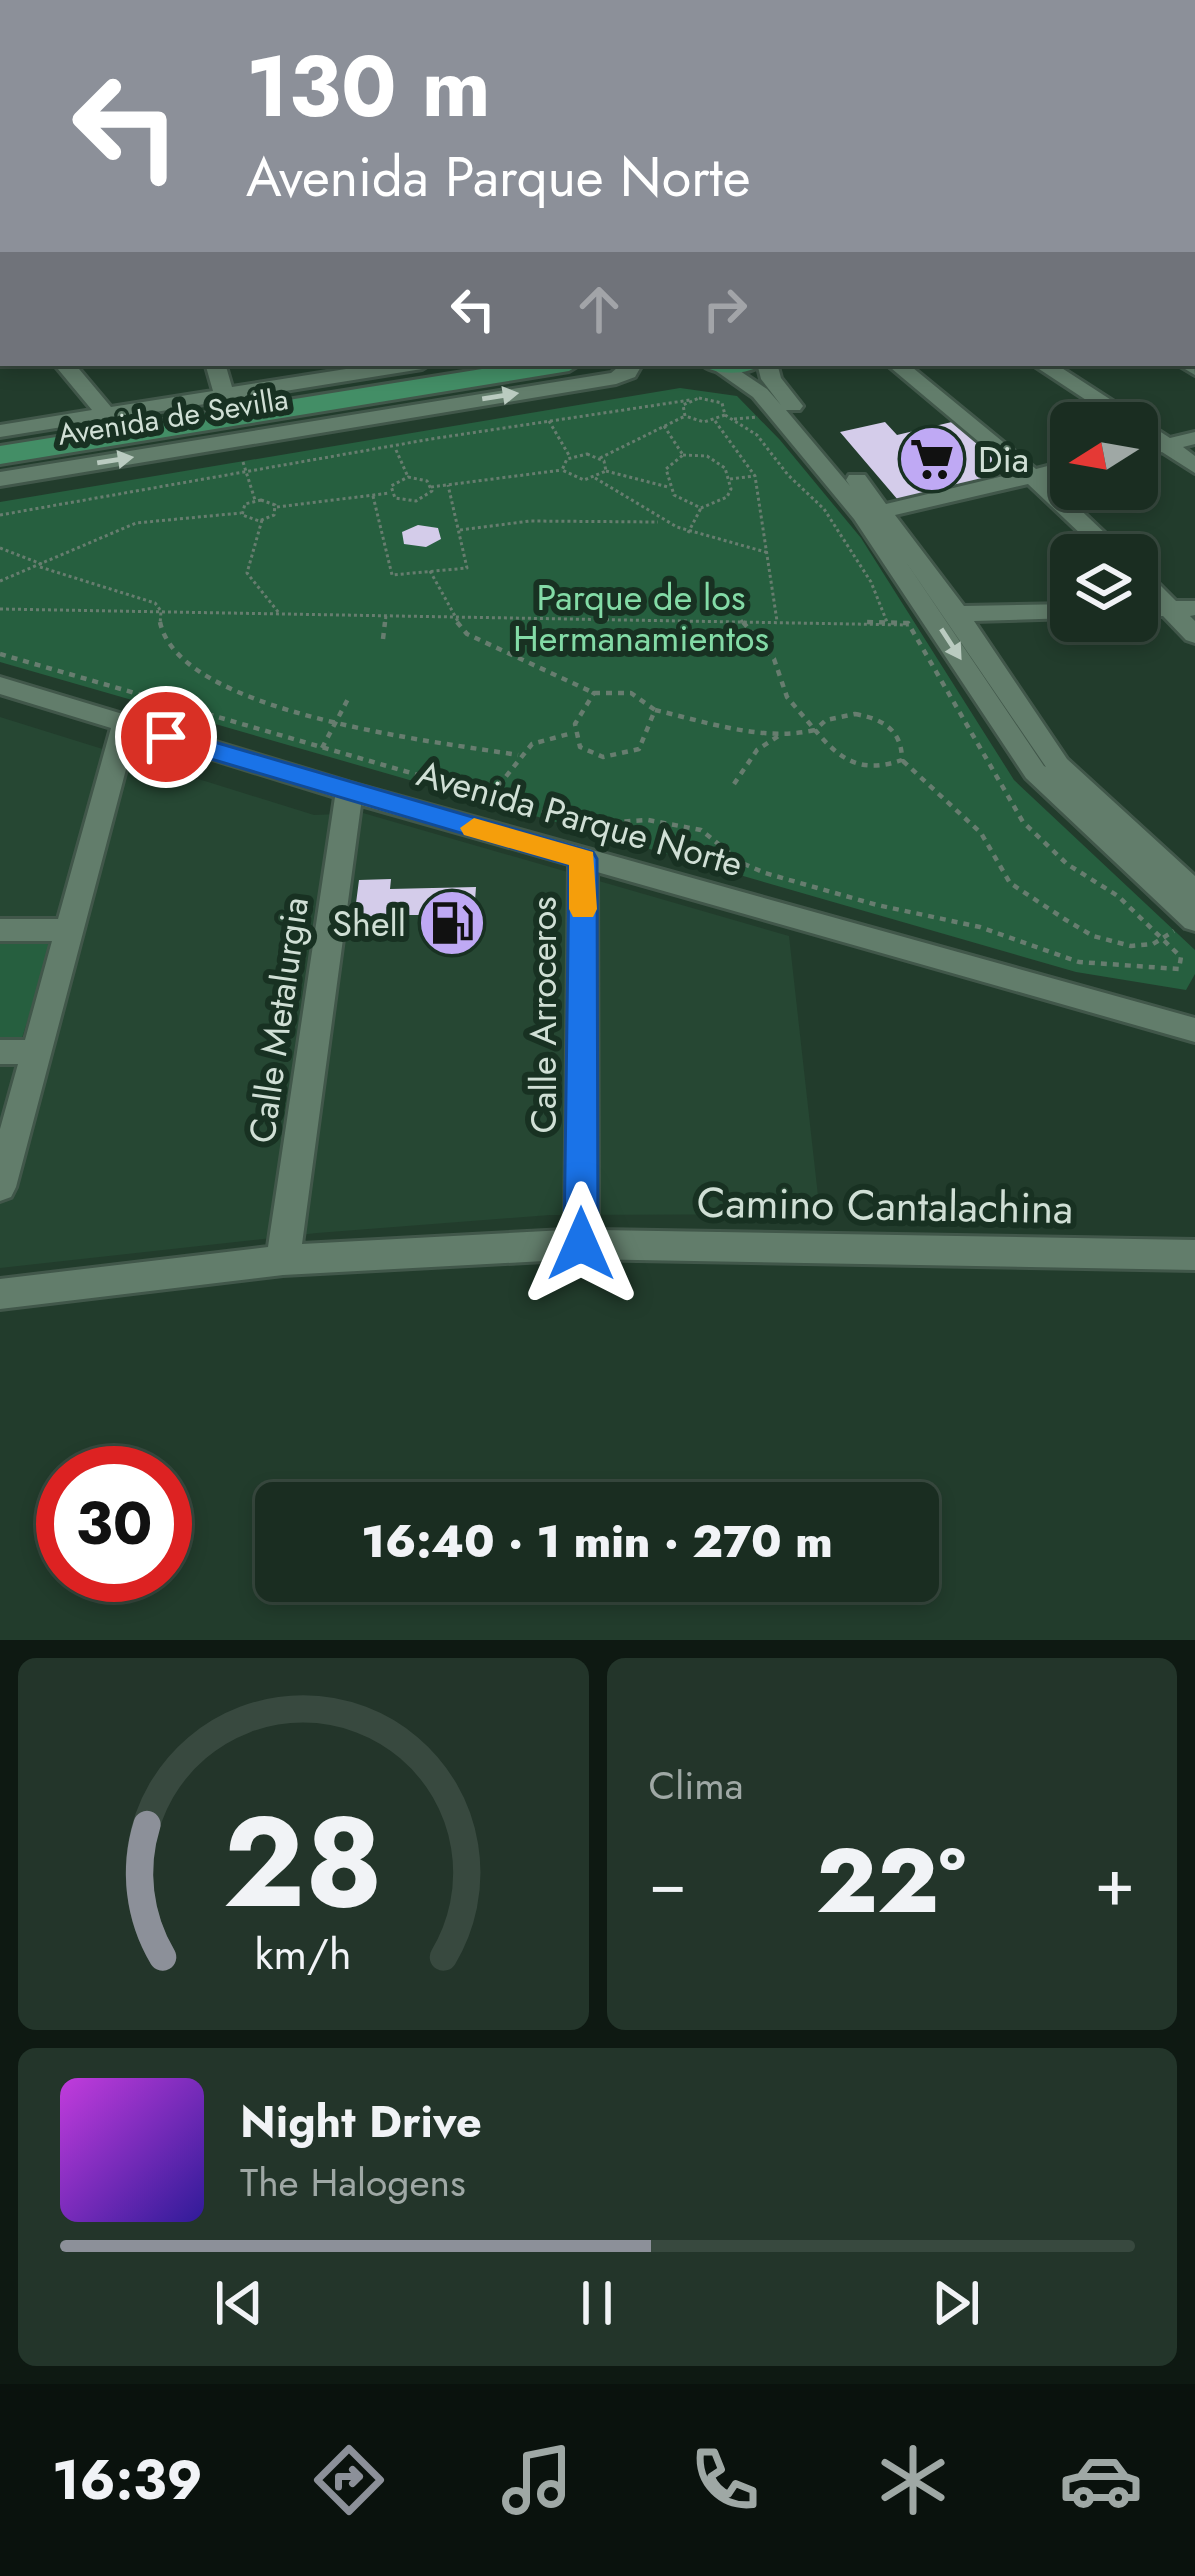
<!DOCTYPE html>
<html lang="es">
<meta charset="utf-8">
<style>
body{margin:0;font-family:Jost,sans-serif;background:#23352a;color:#f1f3f6;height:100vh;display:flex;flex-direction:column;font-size:45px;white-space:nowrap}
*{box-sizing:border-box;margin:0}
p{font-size:39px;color:#9fa8a5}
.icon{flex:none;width:66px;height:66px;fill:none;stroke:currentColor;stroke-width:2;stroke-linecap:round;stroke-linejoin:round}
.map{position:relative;height:1640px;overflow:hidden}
.drawer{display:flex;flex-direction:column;gap:18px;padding:18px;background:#0e1912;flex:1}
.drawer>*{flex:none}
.top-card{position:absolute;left:0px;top:0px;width:1197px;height:366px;box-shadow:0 6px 18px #0003,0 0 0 3px #38493f;background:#8c9099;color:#fff;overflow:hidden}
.needle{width:78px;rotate:259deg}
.controls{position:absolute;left:1050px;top:402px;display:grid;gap:24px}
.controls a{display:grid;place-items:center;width:108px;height:108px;border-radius:18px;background:#1a2d21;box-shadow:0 6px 18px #0003,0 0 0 3px #38493f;font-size:60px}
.speed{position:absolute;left:36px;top:1446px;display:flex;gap:24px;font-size:60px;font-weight:700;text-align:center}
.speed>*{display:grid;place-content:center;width:156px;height:156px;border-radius:50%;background:#1a2d21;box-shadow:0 6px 18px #0003,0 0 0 3px #38493f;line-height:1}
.speed .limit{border:18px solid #d22;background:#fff;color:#111}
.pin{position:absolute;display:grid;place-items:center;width:102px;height:102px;color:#fff;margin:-51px;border:6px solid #fff;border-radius:50%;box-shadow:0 3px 12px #0007}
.me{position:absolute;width:132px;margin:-66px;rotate:0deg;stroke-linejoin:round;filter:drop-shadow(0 0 9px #0008)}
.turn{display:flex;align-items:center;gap:42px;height:252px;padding:0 48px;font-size:54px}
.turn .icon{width:156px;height:156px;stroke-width:2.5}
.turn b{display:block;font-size:84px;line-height:102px}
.lanes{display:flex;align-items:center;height:114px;padding:0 48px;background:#0003;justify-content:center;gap:60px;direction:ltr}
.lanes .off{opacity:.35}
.big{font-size:90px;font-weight:800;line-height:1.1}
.drawer .card{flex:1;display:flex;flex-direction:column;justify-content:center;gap:18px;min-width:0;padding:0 42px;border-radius:18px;background:#23352a}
.drawer .dial{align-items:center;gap:0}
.dial svg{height:312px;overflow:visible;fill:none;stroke:#38493f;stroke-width:7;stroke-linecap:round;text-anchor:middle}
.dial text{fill:#f1f3f6;stroke:none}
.song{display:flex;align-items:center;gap:36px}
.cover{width:144px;height:144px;border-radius:18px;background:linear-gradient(135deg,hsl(290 70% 55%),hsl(250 70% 35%))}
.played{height:12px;border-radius:6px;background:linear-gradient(90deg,#8c9099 55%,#38493f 55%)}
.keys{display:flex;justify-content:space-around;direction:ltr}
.heat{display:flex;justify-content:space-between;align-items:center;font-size:66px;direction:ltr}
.drawer .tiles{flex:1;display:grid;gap:18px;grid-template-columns:1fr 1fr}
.card:last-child{grid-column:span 2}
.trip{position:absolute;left:255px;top:1482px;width:684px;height:120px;border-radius:18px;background:#1a2d21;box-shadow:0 6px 18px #0003,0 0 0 3px #38493f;font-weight:800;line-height:120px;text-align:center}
.dock{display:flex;height:192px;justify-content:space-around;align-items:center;background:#0a120d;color:#9fa8a5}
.dock .icon{width:84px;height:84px}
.dock .active{color:#8c9099}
.dock b{font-size:54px;color:#f1f3f6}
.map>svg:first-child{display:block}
.built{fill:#264733}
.green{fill:#265f3f}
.building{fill:#d4ccea}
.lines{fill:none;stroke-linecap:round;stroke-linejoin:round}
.minor-casing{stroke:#41574a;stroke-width:6}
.major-casing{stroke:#41574a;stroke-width:6}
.path-far1{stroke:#677d6f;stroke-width:3;stroke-dasharray:3 3;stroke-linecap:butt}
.path{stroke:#677d6f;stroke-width:4.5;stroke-dasharray:6 6;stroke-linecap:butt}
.minor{fill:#627d6b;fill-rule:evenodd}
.major{fill:#438e66;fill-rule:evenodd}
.oneway{fill:#bacbc0}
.route{fill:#1a73e8;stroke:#114b97;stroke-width:3}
.slow{fill:#f59e0b}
.labels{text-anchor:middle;stroke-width:12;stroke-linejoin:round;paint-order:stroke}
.far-street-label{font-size:30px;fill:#d0dfd5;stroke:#183122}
.poi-label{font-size:36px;fill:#d0dfd5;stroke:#183122;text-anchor:start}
.park-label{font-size:36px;fill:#83dba6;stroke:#183122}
.street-label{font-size:36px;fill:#d0dfd5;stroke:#183122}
.near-street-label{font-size:42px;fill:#d0dfd5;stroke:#183122}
</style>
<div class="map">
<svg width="1195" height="1640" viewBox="0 0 1195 1640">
<rect width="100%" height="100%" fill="#223c2c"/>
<!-- built -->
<path class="built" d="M0,717l314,98 49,-2 426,123 31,278 -270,1 -233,18 -317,35z"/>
<!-- green -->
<g class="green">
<path d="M680,388l57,8 43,44 81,98 153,242 181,170v24l-9,16 -110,-18 -1076,-310v-160z"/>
<path d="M0,940h53l-31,98h-22z"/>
</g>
<!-- building -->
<g class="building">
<path d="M956,421l62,52 -120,27 -58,-68 45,-10 12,13z"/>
<path d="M418,525l20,3 3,11 -15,8 -22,-3 -2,-12z"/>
<path d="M391,879l-1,10 86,-2 -2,28h-86l-2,19h-34l7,-54z"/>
</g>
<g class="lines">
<!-- minor casing -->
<g class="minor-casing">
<g id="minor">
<rect x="100" y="0" width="14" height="3"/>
<path d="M216,0h15l2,3h-15z"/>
<path d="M359,0h35l2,3h-35z"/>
<path d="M568,0h17l2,3h-17z"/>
<path d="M654,0h23l2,3h-23z"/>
<path d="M918,0h16l2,3h-16z"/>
<rect x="1194" y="8" width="1" height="8"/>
<rect x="0" y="23" width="3" height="10"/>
<rect x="1194" y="47" width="1" height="10"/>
<rect x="0" y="62" width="3" height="10"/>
<rect x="1194" y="90" width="1" height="10"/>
<rect x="0" y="101" width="3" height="10"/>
<rect x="1194" y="110" width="1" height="10"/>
<rect x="0" y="145" width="3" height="10"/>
<rect x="1194" y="172" width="1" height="10"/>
<path d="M0,195h3l-3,11z"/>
<rect x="1194" y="196" width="1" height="10"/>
<rect x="0" y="236" width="3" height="12"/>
<rect x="0" y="277" width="3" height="12"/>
<rect x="1194" y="285" width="1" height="12"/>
<path d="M0,308l3,1v12l-3,-1z"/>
<path d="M1194,360l1,15 -20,-12h19z"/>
<path d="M53,363h21l37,44 102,-16 -8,-28h20l7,24 152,-24h48l-10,6 -422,68v-12l92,-15z"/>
<path d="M623,363h20l-8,14 -19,7 -616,102v-14l611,-99z"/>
<path d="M728,363l39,26 14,16 -20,-26 -4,-16h20l4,15 22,28 -3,4h-14l64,76 -4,-6 3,-5h16l21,29 130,-31 -131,-110h22l129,106 35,-9v14l-23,5 80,76h-25l-75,-71 -133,31 69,91 107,-2v14l-97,3 93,138 128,117v55l-10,-3 -159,-150 -172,-259 -101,-122 -47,-33zM904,559l142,208 -2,-1z"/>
<path d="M1030,363h24l116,75 25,-6v12l-12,3 12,9v17l-33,-21 -25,6v-12l12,-3 -12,-9v-11h-16z"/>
<path d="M1137,568l8,2 31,31h19v14l-5,1 5,5v22l-9,-3 -23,-24h-26v-14l12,-1 -12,-12z"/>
<path d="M0,677l355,107 840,234v24l-598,-170 1,358 597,10v30l-614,-11 -298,16 -283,34v-30l268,-32 67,-450 -200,-62 -119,452 -5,10 -11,4v-72l18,-65h-18v-24h25l27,-99h-52v-22h58l53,-191 -111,-34zM361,805l208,59 -4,366 -263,14z"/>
</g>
</g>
<!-- major casing -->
<g class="major-casing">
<g id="major">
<rect x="1194" y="205" width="1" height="14"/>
<rect x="1194" y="235" width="1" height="14"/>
<path d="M519,363h63l-13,8 -569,93v-18z"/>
<path d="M700,363h63c-13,13 -50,13 -63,0z"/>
</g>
</g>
<!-- path-far1 -->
<g class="path-far1">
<path d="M699,398l23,5 3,12 -21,7 -19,-6 -2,-11z"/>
<path d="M725,415l32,20 31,40 36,34 47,73 16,40"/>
<path d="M734,419l24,-2"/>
<path d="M549,421l21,36"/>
<path d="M715,421l40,55 22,145"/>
<path d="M664,426l19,29"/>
<path d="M396,450l12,27"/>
<path d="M587,454l17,7 2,10 -22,9 -22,-10 5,-11z"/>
<path d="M683,455l24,1 18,12 6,21 -4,8 -26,11 -27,-13 -8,-26z"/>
<path d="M600,458l85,-42"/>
<path d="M243,462l12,38"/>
<path d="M606,471l62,16"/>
<path d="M408,477l19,4 5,10 -16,10 -21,-3 -4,-12z"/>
<path d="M595,478l82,49 92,26"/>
<path d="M730,479l24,-3"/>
<path d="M431,487l131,-17"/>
<path d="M373,496l19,79 75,-7 -19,-83"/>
<path d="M261,500l14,5 -1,10 -15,6 -17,-6 3,-11z"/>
<path d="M277,507l113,-14"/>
<path d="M0,515l431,-76 259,-39"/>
<path d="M262,520l-15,53 32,40"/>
<path d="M460,530l70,-9 128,1"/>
<path d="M688,533l13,-25"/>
<path d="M0,548l44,17"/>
<path d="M40,567l115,36 6,8 -1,14"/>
<path d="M430,571l30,54"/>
<path d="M0,581l136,-58 105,-10"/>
<path d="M0,609l909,16"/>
<path d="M741,620l4,5"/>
<path d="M385,625l1,-10"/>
</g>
<!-- path -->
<g class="path">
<path d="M160,622c19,92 280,120 358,133"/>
<path d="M457,622l10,12 127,59"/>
<path d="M743,622l31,37 13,38 28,33"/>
<path d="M383,639l2,-17"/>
<path d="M0,654l553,160 47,9 48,-3 53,10 41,33 23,10 112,32 103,22 99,35 100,7 2,-12 -63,-61 -51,-32 -44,-42 -115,-199 -41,-1"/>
<path d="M594,693h37l24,17 -16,39 -36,8 -23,-10 -5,-23z"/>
<path d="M655,710c52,12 107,32 160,20"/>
<path d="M855,714c28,5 47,16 47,46 -40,14 -61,1 -87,-30l11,-10z"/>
<path d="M322,748l26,-49"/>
<path d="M903,761l78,72 29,50 56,37 27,16 38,10 22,-2 21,-13"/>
<path d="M734,784l23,-34 23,-15"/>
<path d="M491,795l41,-51 40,-11"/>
</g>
<!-- minor -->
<use href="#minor" class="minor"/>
<!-- major -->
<use href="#major" class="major"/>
</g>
<!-- one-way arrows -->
<defs><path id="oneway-solid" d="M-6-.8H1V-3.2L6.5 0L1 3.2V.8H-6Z" transform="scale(3)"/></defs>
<g class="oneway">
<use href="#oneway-solid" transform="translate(500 396) rotate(-9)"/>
<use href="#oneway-solid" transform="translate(115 460) rotate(-9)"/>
<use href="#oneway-solid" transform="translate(951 644) rotate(57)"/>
</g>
<!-- route -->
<path class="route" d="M166,728l427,124 4,7 1,385 -5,10 -12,4 -12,-4 -5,-10 5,-379 -412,-122 -4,-6 4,-6z"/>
<!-- slow -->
<path class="slow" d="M474,818l119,34 4,57 -4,8h-20l-4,-8v-44l-105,-30 -4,-7z"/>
<!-- icons -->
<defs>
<g id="supermarket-disc" transform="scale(3.45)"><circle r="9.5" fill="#bfa9f4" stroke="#183122"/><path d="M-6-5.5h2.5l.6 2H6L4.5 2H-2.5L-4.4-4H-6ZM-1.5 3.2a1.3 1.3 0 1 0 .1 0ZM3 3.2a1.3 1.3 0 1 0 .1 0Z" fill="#111"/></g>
<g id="fuel-disc" transform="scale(3.45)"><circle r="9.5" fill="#bfa9f4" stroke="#183122"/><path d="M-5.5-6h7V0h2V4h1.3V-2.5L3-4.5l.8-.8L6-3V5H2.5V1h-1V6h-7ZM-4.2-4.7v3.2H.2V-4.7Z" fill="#111"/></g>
</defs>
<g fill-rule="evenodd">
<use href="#supermarket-disc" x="932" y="459"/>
<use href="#fuel-disc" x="452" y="923"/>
</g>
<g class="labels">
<!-- far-street labels -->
<g class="far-street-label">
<text transform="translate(173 417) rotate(-9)" y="10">Avenida de Sevilla</text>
</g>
<!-- poi labels -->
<g class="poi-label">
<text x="978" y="472">Dia</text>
<text x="406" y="936" text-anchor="end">Shell</text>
</g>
<!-- park labels -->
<g class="park-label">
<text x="641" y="610">Parque de los<tspan x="641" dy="41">Hermanamientos</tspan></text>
</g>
<!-- street labels -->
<g class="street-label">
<text transform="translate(580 818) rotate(16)" y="13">Avenida Parque Norte</text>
<text transform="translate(543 1015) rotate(-90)" y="13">Calle Arroceros</text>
<text transform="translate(278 1020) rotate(-82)" y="13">Calle Metalurgia</text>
</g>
<!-- near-street labels -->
<g class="near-street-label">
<text transform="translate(885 1205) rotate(1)" y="15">Camino Cantalachina</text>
</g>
</g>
</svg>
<div class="controls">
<a><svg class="needle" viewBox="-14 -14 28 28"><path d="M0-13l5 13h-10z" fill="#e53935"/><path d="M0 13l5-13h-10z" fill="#9fa8a5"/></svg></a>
<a><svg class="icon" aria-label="layers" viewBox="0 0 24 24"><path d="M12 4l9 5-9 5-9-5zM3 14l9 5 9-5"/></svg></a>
</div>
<div class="speed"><div class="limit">30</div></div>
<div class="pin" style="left:166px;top:737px;background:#d93025"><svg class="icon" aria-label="arrive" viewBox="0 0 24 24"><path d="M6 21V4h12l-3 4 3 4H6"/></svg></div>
<svg class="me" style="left:581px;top:1244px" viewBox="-20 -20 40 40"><path d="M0-17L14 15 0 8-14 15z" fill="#1a73e8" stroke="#fff" stroke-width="4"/></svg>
<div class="trip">16:40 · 1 min · 270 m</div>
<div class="top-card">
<div class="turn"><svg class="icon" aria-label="left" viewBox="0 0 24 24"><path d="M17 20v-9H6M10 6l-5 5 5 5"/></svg><div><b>130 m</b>Avenida Parque Norte</div></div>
<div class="lanes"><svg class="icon" aria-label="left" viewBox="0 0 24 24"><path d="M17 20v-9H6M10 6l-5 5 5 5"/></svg><svg class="icon off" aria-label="ahead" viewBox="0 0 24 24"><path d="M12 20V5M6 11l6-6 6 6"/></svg><svg class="icon off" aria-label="right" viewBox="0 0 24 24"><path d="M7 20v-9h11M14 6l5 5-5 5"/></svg></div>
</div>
</div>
<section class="drawer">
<div class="tiles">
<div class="card dial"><svg viewBox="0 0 100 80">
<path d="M14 69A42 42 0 1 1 86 69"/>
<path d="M14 69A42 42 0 0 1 10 35" stroke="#8c9099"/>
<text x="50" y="56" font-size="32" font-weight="700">28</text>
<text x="50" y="72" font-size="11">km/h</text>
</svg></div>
<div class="card"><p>Clima</p>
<div class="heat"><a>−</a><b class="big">22°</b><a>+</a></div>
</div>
<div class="card">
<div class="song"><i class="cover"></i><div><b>Night Drive</b><p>The Halogens</p></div></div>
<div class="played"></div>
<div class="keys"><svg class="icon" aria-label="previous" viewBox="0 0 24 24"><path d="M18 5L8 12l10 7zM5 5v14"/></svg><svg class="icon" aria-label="pause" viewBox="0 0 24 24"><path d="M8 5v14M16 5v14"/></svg><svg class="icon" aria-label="next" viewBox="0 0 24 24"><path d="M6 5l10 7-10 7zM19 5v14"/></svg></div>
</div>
</div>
</section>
<nav class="dock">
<b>16:39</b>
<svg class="icon active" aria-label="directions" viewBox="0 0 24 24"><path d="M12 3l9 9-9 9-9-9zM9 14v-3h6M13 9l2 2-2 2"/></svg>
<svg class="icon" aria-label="music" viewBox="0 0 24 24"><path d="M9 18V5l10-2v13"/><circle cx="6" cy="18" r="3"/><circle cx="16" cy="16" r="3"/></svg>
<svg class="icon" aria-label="phone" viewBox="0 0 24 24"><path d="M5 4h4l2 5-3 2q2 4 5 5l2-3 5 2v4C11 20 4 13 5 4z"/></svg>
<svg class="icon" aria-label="climate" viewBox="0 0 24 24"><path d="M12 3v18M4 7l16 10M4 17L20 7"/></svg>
<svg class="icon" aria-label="car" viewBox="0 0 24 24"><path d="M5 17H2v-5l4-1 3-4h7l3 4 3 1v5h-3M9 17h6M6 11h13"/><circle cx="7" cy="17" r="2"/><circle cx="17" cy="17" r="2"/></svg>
</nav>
